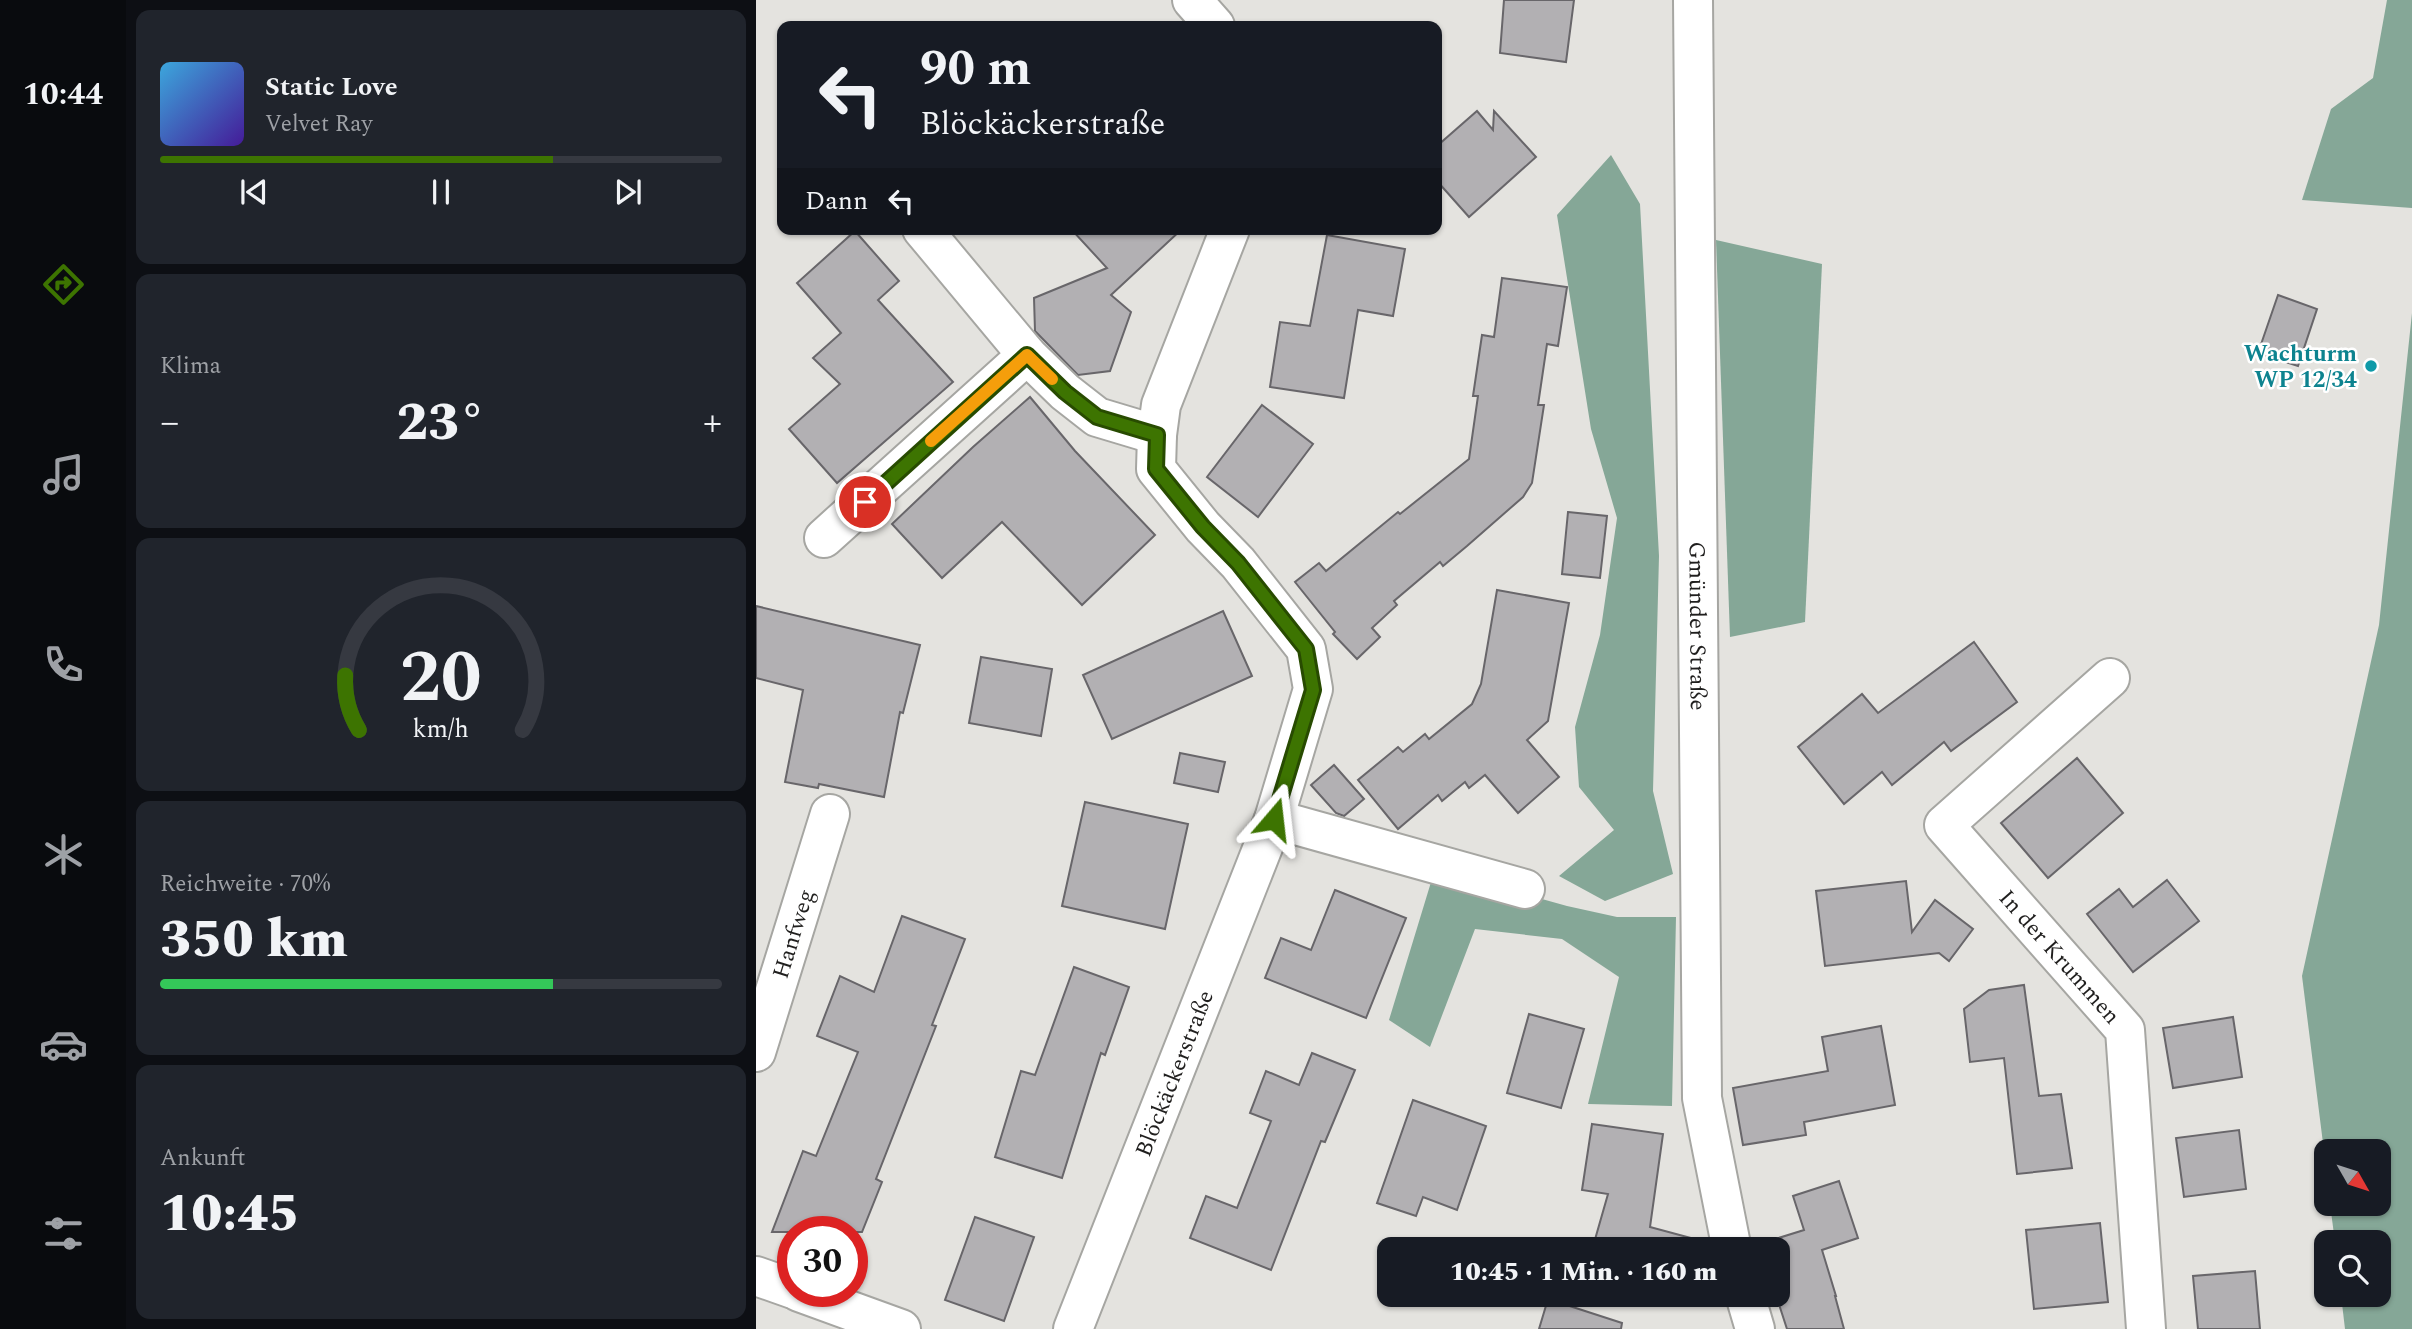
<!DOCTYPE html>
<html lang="de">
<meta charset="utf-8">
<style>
body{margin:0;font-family:Spectral,serif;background:#20242c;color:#f1f3f6;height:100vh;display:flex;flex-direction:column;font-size:26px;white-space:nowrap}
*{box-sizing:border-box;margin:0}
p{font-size:23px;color:#9ea1a6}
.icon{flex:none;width:38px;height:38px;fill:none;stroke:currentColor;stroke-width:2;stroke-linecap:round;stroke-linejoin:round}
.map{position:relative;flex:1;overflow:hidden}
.panel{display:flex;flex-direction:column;gap:10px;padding:10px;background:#0d0f14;width:630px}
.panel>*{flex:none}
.top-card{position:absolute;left:21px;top:21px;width:665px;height:214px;border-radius:14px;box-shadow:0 2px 5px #0004;background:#171b24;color:#f1f3f6;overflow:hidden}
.needle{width:46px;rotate:129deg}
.fabs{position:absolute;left:1558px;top:1139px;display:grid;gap:14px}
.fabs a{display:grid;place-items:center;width:77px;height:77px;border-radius:14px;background:#171b24;box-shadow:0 2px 5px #0004;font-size:35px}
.speed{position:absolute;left:21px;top:1216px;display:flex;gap:14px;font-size:35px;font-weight:700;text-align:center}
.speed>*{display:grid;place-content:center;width:91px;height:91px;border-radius:50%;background:#171b24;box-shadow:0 2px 5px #0004;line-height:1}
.speed .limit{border:10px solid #d22;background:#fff;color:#111}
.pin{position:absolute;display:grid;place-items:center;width:60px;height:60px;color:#fff;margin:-30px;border:4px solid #fff;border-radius:50%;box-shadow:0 2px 7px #0007}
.me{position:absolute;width:77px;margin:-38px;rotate:17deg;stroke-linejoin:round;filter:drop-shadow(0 0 5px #0008)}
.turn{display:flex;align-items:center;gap:24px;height:147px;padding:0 28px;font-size:32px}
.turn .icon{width:91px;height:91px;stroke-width:2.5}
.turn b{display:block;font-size:49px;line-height:60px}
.then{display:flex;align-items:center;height:66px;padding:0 28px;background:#0003;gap:14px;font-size:26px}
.big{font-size:52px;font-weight:800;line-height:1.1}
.panel .widget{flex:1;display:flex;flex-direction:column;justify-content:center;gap:10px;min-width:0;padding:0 24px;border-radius:14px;background:#20242c}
.panel .dial{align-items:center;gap:0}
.dial svg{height:182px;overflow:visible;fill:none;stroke:#363941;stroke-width:7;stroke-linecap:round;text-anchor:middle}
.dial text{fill:#f1f3f6;stroke:none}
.song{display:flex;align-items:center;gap:21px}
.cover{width:84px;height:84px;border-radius:10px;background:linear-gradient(135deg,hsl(200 70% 55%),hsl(260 70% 35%))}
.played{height:7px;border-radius:4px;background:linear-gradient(90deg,#3d7401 70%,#363941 70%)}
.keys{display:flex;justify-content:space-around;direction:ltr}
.heat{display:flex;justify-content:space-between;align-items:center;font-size:38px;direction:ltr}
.charge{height:10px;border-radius:5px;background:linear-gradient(90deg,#34c759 70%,#363941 0)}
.trip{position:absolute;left:621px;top:1237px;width:413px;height:70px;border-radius:14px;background:#171b24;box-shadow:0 2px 5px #0004;font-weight:800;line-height:70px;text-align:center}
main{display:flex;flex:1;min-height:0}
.menu{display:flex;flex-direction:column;width:126px;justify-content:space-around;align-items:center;background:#090b0e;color:#9ea1a6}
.menu .icon{width:49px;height:49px}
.menu .active{color:#3d7401}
.menu b{font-size:32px;color:#f1f3f6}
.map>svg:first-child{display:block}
.forest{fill:#85a797}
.building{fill:#b2b0b3;stroke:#68666a;stroke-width:2}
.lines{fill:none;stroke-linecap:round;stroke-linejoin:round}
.minor-casing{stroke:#a6a6a2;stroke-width:42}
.major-casing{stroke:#a6a6a2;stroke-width:42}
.minor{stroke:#fff;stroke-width:38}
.major{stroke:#fff;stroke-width:38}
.route-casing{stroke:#284b01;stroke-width:18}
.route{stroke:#3d7401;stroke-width:12}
.slow{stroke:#f59e0b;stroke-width:12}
.culture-dot{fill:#0f9aa8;stroke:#fff;stroke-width:2.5}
.labels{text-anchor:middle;stroke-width:5;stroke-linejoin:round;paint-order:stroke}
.culture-label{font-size:23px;font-weight:bold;fill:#0d838f;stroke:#fff;text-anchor:end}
.street-label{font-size:23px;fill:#201f1e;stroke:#fff}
</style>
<main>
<nav class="menu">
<b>10:44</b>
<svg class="icon active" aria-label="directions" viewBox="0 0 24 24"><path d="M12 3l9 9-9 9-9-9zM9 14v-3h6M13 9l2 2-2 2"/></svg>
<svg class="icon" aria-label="music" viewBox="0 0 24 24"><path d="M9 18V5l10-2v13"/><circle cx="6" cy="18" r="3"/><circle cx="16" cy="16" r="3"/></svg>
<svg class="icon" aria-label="phone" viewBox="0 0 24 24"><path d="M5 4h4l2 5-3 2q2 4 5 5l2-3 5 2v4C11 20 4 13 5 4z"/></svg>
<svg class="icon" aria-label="climate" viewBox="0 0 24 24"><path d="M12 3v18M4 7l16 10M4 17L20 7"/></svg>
<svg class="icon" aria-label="car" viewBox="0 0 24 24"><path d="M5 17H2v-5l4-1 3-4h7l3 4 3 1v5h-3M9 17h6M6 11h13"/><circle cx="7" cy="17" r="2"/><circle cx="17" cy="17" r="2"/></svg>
<svg class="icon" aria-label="filters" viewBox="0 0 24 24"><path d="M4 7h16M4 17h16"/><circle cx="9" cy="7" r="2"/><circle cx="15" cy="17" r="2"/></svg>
</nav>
<section class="panel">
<div class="widget">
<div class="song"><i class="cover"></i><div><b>Static Love</b><p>Velvet Ray</p></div></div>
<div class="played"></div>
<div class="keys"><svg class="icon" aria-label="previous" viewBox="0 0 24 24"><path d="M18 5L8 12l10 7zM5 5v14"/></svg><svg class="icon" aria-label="pause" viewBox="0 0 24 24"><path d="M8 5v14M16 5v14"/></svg><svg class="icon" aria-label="next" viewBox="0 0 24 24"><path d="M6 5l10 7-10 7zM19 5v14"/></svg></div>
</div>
<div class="widget"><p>Klima</p>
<div class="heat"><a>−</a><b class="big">23°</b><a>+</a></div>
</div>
<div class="widget dial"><svg viewBox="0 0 100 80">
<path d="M14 69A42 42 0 1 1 86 69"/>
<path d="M14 69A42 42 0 0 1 8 45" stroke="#3d7401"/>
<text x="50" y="56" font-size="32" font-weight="700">20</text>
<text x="50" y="72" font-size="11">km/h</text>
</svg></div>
<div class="widget"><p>Reichweite · 70%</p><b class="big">350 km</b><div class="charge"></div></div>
<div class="widget"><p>Ankunft</p><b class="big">10:45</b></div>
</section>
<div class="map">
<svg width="1656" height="1329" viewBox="0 0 1656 1329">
<rect width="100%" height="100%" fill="#e4e3df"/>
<!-- forest -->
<g class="forest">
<path d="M1631,0h25v208l-110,-8 29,-91 42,-31z"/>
<path d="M855,155l29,49 19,352 -6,235 20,83 -68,27 -46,-25 55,-46 -35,-43 -4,-60 25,-92 17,-117 -26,-89 -34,-214z"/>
<path d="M960,240l106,24 -17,358 -75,15z"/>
<path d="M1656,313v1016h-67l-4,-34h37v-53h-43l-5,-38h48v-52h-52v15l-24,-191 77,-351z"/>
<path d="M679,869l132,37 50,11h59l-4,189 -84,-2 31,-127 -57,-38 -87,-10 -45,118 -41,-27z"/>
</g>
<!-- building -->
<g class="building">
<path d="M748,0h70l-8,62 -66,-9z"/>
<path d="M721,111l16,19 1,-19 42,46 -67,60 -32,-36v-35z"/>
<path d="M315,229h111l-71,66 20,17 -21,59 -32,4 -43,-44 -1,-33 73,-30z"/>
<path d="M99,231l44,50 -21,19 75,82 -116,101 -48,-54 51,-45 -27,-26 28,-25 -44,-50z"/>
<path d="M571,235l78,14 -12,67 -35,-6 -14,88 -74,-11 10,-65 30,4z"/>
<path d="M746,278l65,9 -9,59 -11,-2 -9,61h6l-12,78 -9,14 -56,49 -24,20 -3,-4 -46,39 3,4 -25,23 8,9 -23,22 -24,-25 2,-2 -40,-50 24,-19 7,8 72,-59 2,2 69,-55 9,-63h-5l9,-61 12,2z"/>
<path d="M1522,295l39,14 -19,57 -40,-13z"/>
<path d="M274,397l45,54 80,84 -73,70 -80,-83 -60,56 -50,-54 81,-77z"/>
<path d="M506,405l51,39 -55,73 -51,-40z"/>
<path d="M812,512l39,4 -7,62 -38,-4z"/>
<path d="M741,590l72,13 -21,118 -21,19 32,37 -41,36 -33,-38 -16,13 -4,-6 -23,19 -4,-6 -40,34 -40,-49 40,-33 5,5 22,-18 4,5 43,-35 9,-20z"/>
<path d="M0,606l164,39 -17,68 -3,-1 -16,85 -65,-13 -1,4 -33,-6 18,-92 -47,-12z"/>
<path d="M467,611l29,65 -140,63 -29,-64z"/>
<path d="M1218,642l43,60 -66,49 -7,-9 -52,43 -10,-13 -38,32 -46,-57 64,-53 16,19z"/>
<path d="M225,657l71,12 -11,67 -72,-13z"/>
<path d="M424,753l45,9 -7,30 -44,-9z"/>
<path d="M1321,758l46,55 -75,65 -47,-55z"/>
<path d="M578,765l30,34 -20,17 -8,-3 -25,-28z"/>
<path d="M329,802l103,22 -23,105 -103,-23z"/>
<path d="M1411,880l32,41 -66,51 -46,-58 32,-25 14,18z"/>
<path d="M1150,881l6,51 23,-32 38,29 -24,32 -10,-8 -114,13 -9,-75z"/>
<path d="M579,890l71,28 -40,100 -101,-40 16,-40 30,12z"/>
<path d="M146,916l63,23 -33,86 4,1 -60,153 6,3 -20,50h-90l31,-81 13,5 42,-104 -41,-16 23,-60 34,16z"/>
<path d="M318,967l55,20 -24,68 -4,-2 -39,125 -67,-21 26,-86 14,4z"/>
<path d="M1268,985l15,111 22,-2 11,74 -55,6 -13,-116 -34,4 -6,-53 25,-19z"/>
<path d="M773,1014l55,15 -23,79 -54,-15z"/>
<path d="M1477,1017l9,60 -69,11 -10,-60z"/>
<path d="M1125,1026l14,79 -91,17 2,13 -63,10 -10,-57 95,-17 -6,-34z"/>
<path d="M556,1053l43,17 -30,72 -4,-1 -50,129 -81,-32 16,-42 31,12 34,-87 -21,-8 16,-42 33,14z"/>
<path d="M657,1100l73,26 -29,84 -34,-13 -7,19 -39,-13z"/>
<path d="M836,1124l71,10 -13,93 52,14 -1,9h-109l16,-56 -26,-4z"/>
<path d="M1483,1130l7,59 -62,8 -8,-59z"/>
<path d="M1083,1181l19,57 -36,12 14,46h-1l9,33h-57l-11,-34h2v-45h-17l-2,-6 45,-14 -11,-34z"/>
<path d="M219,1217l59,20 -30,84 -59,-21z"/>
<path d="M1344,1223l8,79 -74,7 -8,-79z"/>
<path d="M1499,1271l5,58h-62l-5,-53z"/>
<path d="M792,1299l74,24 -1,6h-82z"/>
</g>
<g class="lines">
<!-- minor casing -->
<g class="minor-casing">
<g id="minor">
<path d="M436,0l23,26"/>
<path d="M166,229l105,126 38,37 32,25 60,18"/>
<path d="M68,538l203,-183"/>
<path id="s1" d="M1354,678l-166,147 181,205 21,299"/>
<path d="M518,819l251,70"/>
<path id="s2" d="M0,1052l74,-238"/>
<path d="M0,1276l37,13"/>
<path d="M43,1292l102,37"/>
<path id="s3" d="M317,1329l201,-510 39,-130 -7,-40 -68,-86 -35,-36 -47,-58 1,-34 4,-30 69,-176"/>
</g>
</g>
<!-- major casing -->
<g class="major-casing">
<g id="major">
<path id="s4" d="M937,0l9,1098 30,152"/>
<path d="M989,1295l10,34"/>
</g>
</g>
<!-- minor -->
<use href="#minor" class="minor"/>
<!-- major -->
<use href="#major" class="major"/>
</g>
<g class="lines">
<!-- route casing -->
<g class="route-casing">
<path id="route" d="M109,502l162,-147 38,37 32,25 60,18 -1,34 47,58 35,36 68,86 7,41 -39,129"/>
</g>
<!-- route -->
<use href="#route" class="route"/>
<!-- slow -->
<path class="slow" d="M175,441l96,-86 25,24"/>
</g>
<!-- markers -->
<circle class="culture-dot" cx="1615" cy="366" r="7"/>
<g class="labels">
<!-- culture labels -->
<g class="culture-label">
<text x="1601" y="361">Wachturm<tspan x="1601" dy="26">WP 12/34</tspan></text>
</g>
<!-- street labels -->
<g class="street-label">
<text dy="8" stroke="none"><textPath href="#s4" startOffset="626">Gmünder Straße</textPath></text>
<text dy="8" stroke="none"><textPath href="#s2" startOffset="124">Hanfweg</textPath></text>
<text dy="8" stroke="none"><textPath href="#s1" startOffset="397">In der Krummen</textPath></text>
<text dy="8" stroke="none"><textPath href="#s3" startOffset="275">Blöckäckerstraße</textPath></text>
</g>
</g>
</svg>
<div class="fabs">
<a><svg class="needle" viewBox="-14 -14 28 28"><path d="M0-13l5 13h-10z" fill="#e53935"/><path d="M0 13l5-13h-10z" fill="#9ea1a6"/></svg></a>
<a><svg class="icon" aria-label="search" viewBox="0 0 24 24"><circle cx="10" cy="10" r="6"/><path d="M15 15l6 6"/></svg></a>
</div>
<div class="speed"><div class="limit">30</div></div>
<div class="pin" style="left:109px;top:502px;background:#d93025"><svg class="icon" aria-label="arrive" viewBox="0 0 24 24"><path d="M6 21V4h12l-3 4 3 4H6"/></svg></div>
<svg class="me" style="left:518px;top:819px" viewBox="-20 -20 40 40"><path d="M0-17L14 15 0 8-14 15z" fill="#3d7401" stroke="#fff" stroke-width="4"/></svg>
<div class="trip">10:45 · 1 Min. · 160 m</div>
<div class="top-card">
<div class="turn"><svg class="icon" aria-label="left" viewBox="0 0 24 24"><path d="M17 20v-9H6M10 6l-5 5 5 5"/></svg><div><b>90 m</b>Blöckäckerstraße</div></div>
<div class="then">Dann<svg class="icon" aria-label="left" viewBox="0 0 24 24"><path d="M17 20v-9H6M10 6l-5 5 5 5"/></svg></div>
</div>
</div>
</main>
